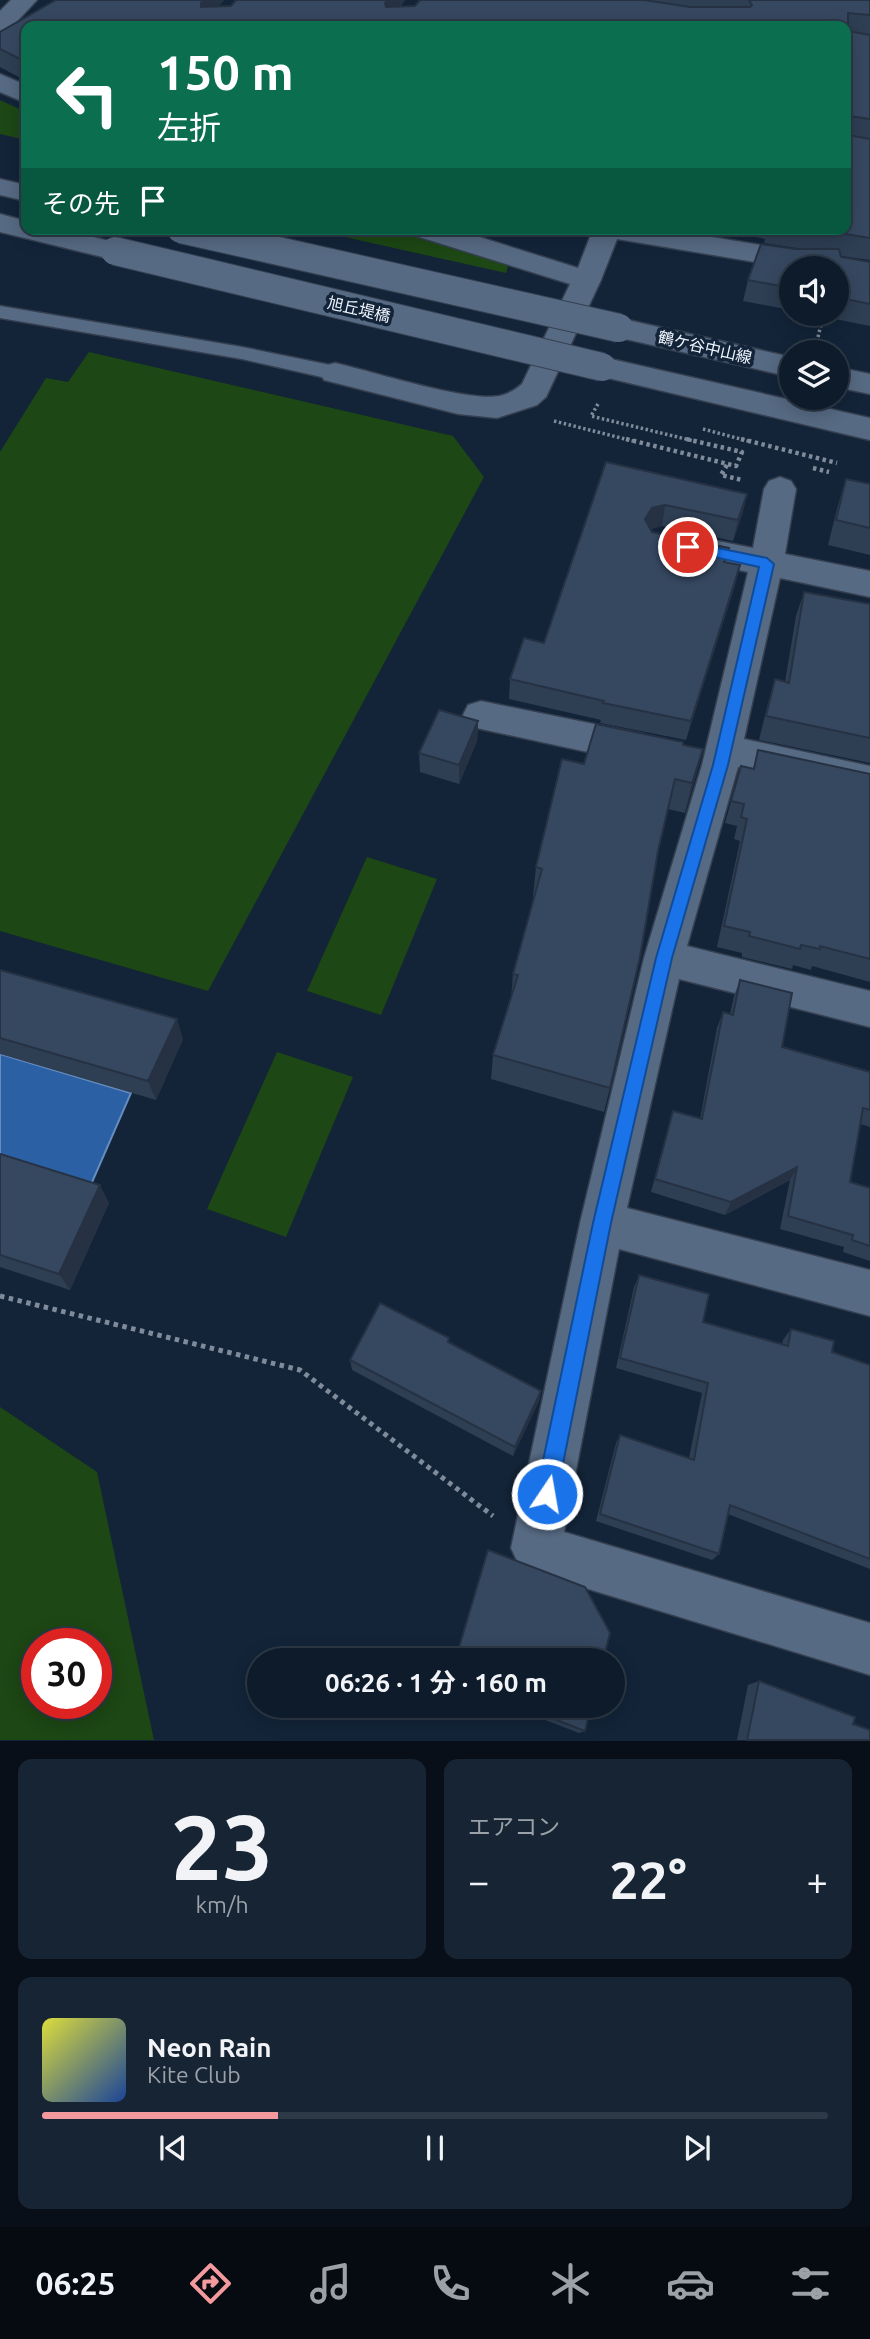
<!DOCTYPE html>
<html lang="ja">
<meta charset="utf-8">
<style>
body{margin:0;font-family:Ubuntu,"Noto Sans JP",sans-serif;background:#172433;color:#f1f3f6;height:100vh;display:flex;flex-direction:column;font-size:26px;white-space:nowrap}
*{box-sizing:border-box;margin:0}
p{font-size:23px;color:#9ba1a9}
.icon{flex:none;width:38px;height:38px;fill:none;stroke:currentColor;stroke-width:2;stroke-linecap:round;stroke-linejoin:round}
.map{position:relative;height:1741px;overflow:hidden}
.sheet{display:flex;flex-direction:column;gap:18px;padding:18px;background:#080f18;flex:1}
.sheet>*{flex:none}
.hud{position:absolute;left:21px;top:21px;width:830px;height:214px;border-radius:14px;box-shadow:0 4px 18px #0003,0 0 0 2px #2e3947;background:#0b6e4f;color:#fff;overflow:hidden}
.controls{position:absolute;left:779px;top:256px;display:grid;gap:14px}
.controls a{display:grid;place-items:center;width:70px;height:70px;border-radius:50%;background:#0e1b2b;box-shadow:0 4px 18px #0003,0 0 0 2px #2e3947;font-size:35px}
.speed{position:absolute;left:21px;top:1628px;display:flex;gap:14px;font-size:35px;font-weight:700;text-align:center}
.speed>*{display:grid;place-content:center;width:91px;height:91px;border-radius:50%;background:#0e1b2b;box-shadow:0 4px 18px #0003,0 0 0 2px #2e3947;line-height:1}
.speed .limit{border:10px solid #d22;background:#fff;color:#111}
.pin{position:absolute;display:grid;place-items:center;width:60px;height:60px;color:#fff;margin:-30px;border:4px solid #fff;border-radius:50%;box-shadow:0 2px 7px #0007}
.me{position:absolute;width:77px;margin:-38px;rotate:12deg;stroke-linejoin:round;filter:drop-shadow(0 0 5px #0008)}
.turn{display:flex;align-items:center;gap:24px;height:147px;padding:0 21px;font-size:32px}
.turn .icon{width:91px;height:91px;stroke-width:2.5}
.turn b{display:block;font-size:49px;line-height:60px}
.then{display:flex;align-items:center;height:66px;padding:0 21px;background:#0003;gap:14px;font-size:26px}
.big{font-size:52px;font-weight:700;line-height:1.1}
.sheet .tile{flex:1;display:flex;flex-direction:column;justify-content:center;gap:10px;min-width:0;padding:0 24px;border-radius:14px;background:#172433}
.sheet .dial{align-items:center;gap:0}
.dial b{font-size:91px;line-height:1}
.song{display:flex;align-items:center;gap:21px}
.cover{width:84px;height:84px;border-radius:10px;background:linear-gradient(135deg,hsl(60 70% 55%),hsl(220 70% 35%))}
.played{height:7px;border-radius:4px;background:linear-gradient(90deg,#f49a9f 30%,#2e3947 30%)}
.keys{display:flex;justify-content:space-around;direction:ltr}
.heat{display:flex;justify-content:space-between;align-items:center;font-size:38px;direction:ltr}
.sheet .tiles{flex:1;display:grid;gap:18px;grid-template-columns:1fr 1fr}
.tile:last-child{grid-column:span 2}
.trip{position:absolute;left:247px;top:1648px;width:378px;height:70px;border-radius:35px;background:#0e1b2b;box-shadow:0 4px 18px #0003,0 0 0 2px #2e3947;font-weight:700;line-height:70px;text-align:center}
.dock{display:flex;height:112px;justify-content:space-around;align-items:center;background:#060b11;color:#9ba1a9}
.dock .icon{width:49px;height:49px}
.dock .current{color:#f49a9f}
.dock b{font-size:32px;color:#f1f3f6}
.map>svg:first-child{display:block}
.green{fill:#1d4714;fill-rule:evenodd}
.water{fill:#2b60a4;stroke:#668dbf;stroke-width:2}
.lines{fill:none;stroke-linecap:round;stroke-linejoin:round}
.service-casing{stroke:#353f50;stroke-width:3}
.minor-casing{stroke:#353f50;stroke-width:3}
.tertiary-casing{stroke:#353f50;stroke-width:3}
.path-far2{stroke:#7f8b9a;stroke-width:3.5;stroke-dasharray:2.5 2.5;stroke-linecap:butt}
.path-far1{stroke:#7f8b9a;stroke-width:4.5;stroke-dasharray:3.5 3.5;stroke-linecap:butt}
.path{stroke:#7f8b9a;stroke-width:5;stroke-dasharray:4.5 4.5;stroke-linecap:butt}
.service{fill:#566a83;fill-rule:evenodd}
.minor{fill:#566a83;fill-rule:evenodd}
.tertiary{fill:#566a83;fill-rule:evenodd}
.tertiary-bridge-casing{stroke:#353f50;stroke-width:30;stroke-linecap:butt}
.tertiary-bridge{stroke:#566a83;stroke-width:28}
.wall{fill:#2e3e53}
.shaded-wall{fill:#263243}
.building{fill:#364860;stroke:#263243;stroke-width:2}
.route{fill:#1a73e8;stroke:#114b97;stroke-width:2}
.labels{text-anchor:middle;stroke-width:7;stroke-linejoin:round;paint-order:stroke}
.far-street-label{font-size:16px;fill:#eef5fe;stroke:#132439}
</style>
<div class="map">
<svg width="870" height="1741" viewBox="0 0 870 1741">
<rect width="100%" height="100%" fill="#132439"/>
<!-- green -->
<g class="green">
<path d="M0,100l26,12v28l-26,-6z"/>
<path d="M309,229h86l114,34 -3,10z"/>
<path d="M89,352l364,84 31,41 -276,514 -208,-60v-479l46,-74 22,4z"/>
<path d="M367,857l70,22 -56,136 -74,-24z"/>
<path d="M277,1052l76,25 -67,160 -79,-28z"/>
<path d="M0,1407l97,65 57,268h-154zM96,1643v60h-59v-60z"/>
</g>
<!-- water -->
<path class="water" d="M0,1054l131,39 -45,103 -86,-27z"/>
<g class="lines">
<!-- service casing -->
<g class="service-casing">
<path id="service" d="M0,306l242,41 93,19 7,2 3,5 -3,5 -7,2 -93,-21 -242,-41z"/>
</g>
<!-- minor casing -->
<g class="minor-casing">
<g id="minor">
<path d="M11,0h26l-28,30 -9,2v-21z"/>
<path d="M0,74l26,11v18l-26,-11z"/>
<path d="M409,229h45l124,39 15,-39h70l207,34v18l-34,-5v-8h-45l-174,-29 -16,41 -55,117 -9,8 -40,13 -39,-4 -134,-34 -4,-7 4,-7 11,-3c36,8 132,39 164,33 9,-2 16,-6 23,-12l48,-100 -157,-49z"/>
<path d="M780,477l11,4 5,8 -11,65 85,17v26l-90,-19 -36,161 126,27v30l-132,-29 -51,179 183,45v36l-191,-48 -52,229 243,62v46l-251,-67 -55,283 306,91v52l-334,-102 -17,-8 -8,-17 69,-325 64,-265 58,-193 46,-193 -83,-18 -5,-9 5,-9 12,-3 76,15 11,-59 5,-8z"/>
<path d="M481,701l162,33 13,5 5,10 -5,10 -13,5 -162,-35 -13,-4 -5,-10 5,-10z"/>
</g>
</g>
<!-- tertiary casing -->
<g class="tertiary-casing">
<g id="tertiary">
<path d="M0,179l26,6v16l-26,-6z"/>
<path d="M0,214l26,7v8h36l63,16 4,6 -4,6 -10,3 -115,-28z"/>
<path d="M619,318l172,39v20l-183,-42 -4,-7 4,-7z"/>
<path d="M602,357l268,61v22l-279,-66 -4,-7 4,-7z"/>
<path d="M836,367l34,7v20l-34,-7z"/>
</g>
</g>
<!-- path-far2 -->
<g class="path-far2">
<path d="M818,337l6,-24"/>
<path d="M598,404l-7,12 103,25"/>
<path d="M554,421l79,20"/>
<path d="M703,429l45,12"/>
</g>
<!-- path-far1 -->
<g class="path-far1">
<path d="M626,439l110,27 6,-14 -56,-13"/>
<path d="M741,439l96,24"/>
<path d="M727,465l-6,10 21,5"/>
<path d="M813,468l16,4"/>
</g>
<!-- path -->
<path class="path" d="M0,1296l300,74 193,146"/>
<!-- service -->
<use href="#service" class="service"/>
<!-- minor -->
<use href="#minor" class="minor"/>
<!-- tertiary -->
<use href="#tertiary" class="tertiary"/>
<!-- tertiary-bridge casing -->
<g class="tertiary-bridge-casing">
<g id="tertiary-bridge">
<path d="M181,229l438,99"/>
<path d="M115,251l487,116"/>
</g>
</g>
<!-- tertiary-bridge -->
<use href="#tertiary-bridge" class="tertiary-bridge"/>
</g>
<!-- wall -->
<g class="wall">
<path d="M56,0h168l-6,7 13,-1 5,-6h169l-5,7 15,-1 5,-6h450v260l-29,-4v1l29,5v64l-65,-13h31v-45h-45v42l-48,-9 5,-21 13,-36 35,5h7l-39,-6 1,-4 -48,-10h128v-203h-819v55l-26,-14v-35z"/>
<path d="M606,462l141,32 -5,21 -9,26 -71,-15 -11,3 1,3 77,16 -3,14 9,23 -49,155 -86,-17 1,-3 -92,-21 1,-20 34,-36z"/>
<path d="M846,479l24,5v71l-42,-10 10,-40z"/>
<path d="M804,592l66,12v159l-111,-23 9,-37 7,-24 10,3 11,-66z"/>
<path d="M478,721l-1,20 -18,43 -39,-12 -1,-19z"/>
<path d="M683,745l20,4 -18,64 -17,-4 -10,42 -48,237 -6,24 -113,-33 2,-24 18,-56 2,-25 21,-78h-1l3,-29 48,-103z"/>
<path d="M758,750l112,24v208l-58,-16 -1,4 -18,-5 -1,4 -50,-12v-4l-25,-6 23,-106 -6,-2 3,-13 -12,-3 16,-57 12,3z"/>
<path d="M0,970l183,69 -27,61 -156,-46z"/>
<path d="M740,980l42,67 88,24v56l-10,-3 -10,58 20,6v73l-27,-9 1,-5 -64,-18 10,-49 -65,35 -74,-23 18,-67 4,-14 27,8 17,-91 6,-16 7,2 4,-18z"/>
<path d="M0,1154l109,49 -39,87 -70,-23z"/>
<path d="M639,1275l64,47 79,23 1,-5 8,-11 41,23 38,13v204l-142,-55 -9,40 -7,6 -116,-39 20,-78 4,-8 69,23 13,-65 -86,-25 18,-81z"/>
<path d="M449,1338v4l92,49 -2,10 -26,55 -161,-86 -2,-10z"/>
<path d="M759,1681l94,43 17,16h-133l11,-55z"/>
<path d="M509,1706h82l-6,25 -6,2z"/>
</g>
<!-- shaded-wall -->
<g class="shaded-wall">
<path d="M204,0h20l-20,24 -3,-21z"/>
<path d="M388,0h17l-19,24 -1,-21z"/>
<path d="M747,494l-5,21 -9,26 5,-21z"/>
<path d="M665,505l-3,21 -14,3 -3,-10 7,-11z"/>
<path d="M740,565l-5,20 -49,155 5,-19z"/>
<path d="M478,721l-1,20 -18,43v-19z"/>
<path d="M703,749l-8,31 -10,33 7,-30z"/>
<path d="M177,1019l6,20 -27,61 -8,-19z"/>
<path d="M797,1167l-7,13 -65,35 6,-13z"/>
<path d="M100,1185l9,18 -39,87 -11,-16z"/>
<path d="M541,1391l-2,10 -26,55 2,-9z"/>
</g>
<!-- building -->
<g class="building">
<path d="M56,0h148l-3,3v4l30,-1 5,-6h152l-3,3 1,4 29,-1 5,-6h224l46,7h60l2,-2 -3,-5h121v15l-22,-2v18l22,4v84l-21,-3 -1,19 22,4v99l-55,-9h30v-203h-819v36l-26,-13v-17z"/>
<path d="M761,244l35,5h43l2,8 29,5v42l-34,-7v-29h-45v20l-43,-8z"/>
<path d="M606,462l141,32 -9,26 -73,-15 -13,3 -7,11 7,13 77,16 -5,14 16,3 -49,156 -88,-18 1,-2 -94,-22 14,-41 20,5z"/>
<path d="M846,479l24,5v44l-34,-8z"/>
<path d="M804,592l66,12v134l-104,-22 9,-37 14,4z"/>
<path d="M439,710l39,11 -19,44 -40,-12z"/>
<path d="M596,724l87,18v3l20,4 -11,34 -17,-4 -17,72 -18,106 -30,131 -117,-33 25,-80 -5,-1 29,-105 -6,-2 26,-108 22,5z"/>
<path d="M758,750l112,24v185l-50,-13v3l-19,-4 -1,4 -51,-13 1,-4 -26,-6 23,-107 -6,-2 3,-13 -13,-3 10,-35 13,3z"/>
<path d="M0,970l177,49 -29,62 -148,-43z"/>
<path d="M740,980l52,13 -10,54 88,25v38l-7,-2 -13,74 20,6v58l-18,-6 1,-5 -65,-19 9,-49 -66,35 -76,-23 18,-68 29,8 21,-107 10,3z"/>
<path d="M0,1154l100,31 -41,89 -59,-19z"/>
<path d="M639,1275l70,19 -6,28 85,24 3,-17 43,12 -2,11 38,13v194l-140,-54 -11,49 -119,-40 20,-79 74,25 14,-77 -88,-25z"/>
<path d="M380,1303l69,35 -1,4 93,49 -26,56 -165,-87z"/>
<path d="M488,1550l97,37 25,46 -7,28h-148z"/>
<path d="M759,1681l96,36 -2,7 17,6v10h-123z"/>
<path d="M520,1706h71l-6,25z"/>
</g>
<!-- route -->
<path class="route" d="M688,542l79,16 7,6 -46,201 -56,193 -61,265 -54,271 -3,7 -7,3 -8,-3 -3,-7 57,-271 63,-265 57,-193 46,-198 -76,-17 -2,-3z"/>
<g class="labels">
<!-- far-street labels -->
<g class="far-street-label">
<text transform="translate(359 309) rotate(13)" y="6">旭丘堤橋</text>
<text transform="translate(705 347) rotate(13)" y="6">鶴ケ谷中山線</text>
</g>
</g>
</svg>
<div class="controls">
<a><svg class="icon" aria-label="sound" viewBox="0 0 24 24"><path d="M4 9h4l5-4v14l-5-4H4zM17 9q2 3 0 6"/></svg></a>
<a><svg class="icon" aria-label="layers" viewBox="0 0 24 24"><path d="M12 4l9 5-9 5-9-5zM3 14l9 5 9-5"/></svg></a>
</div>
<div class="speed"><div class="limit">30</div></div>
<div class="pin" style="left:688px;top:547px;background:#d93025"><svg class="icon" aria-label="arrive" viewBox="0 0 24 24"><path d="M6 21V4h12l-3 4 3 4H6"/></svg></div>
<svg class="me" style="left:547px;top:1494px" viewBox="-20 -20 40 40"><circle r="17" fill="#1a73e8" stroke="#fff" stroke-width="3"/><path d="M0-11L8 9 0 5-8 9z" fill="#fff"/></svg>
<div class="trip">06:26 · 1 分 · 160 m</div>
<div class="hud">
<div class="turn"><svg class="icon" aria-label="left" viewBox="0 0 24 24"><path d="M17 20v-9H6M10 6l-5 5 5 5"/></svg><div><b>150 m</b>左折</div></div>
<div class="then">その先<svg class="icon" aria-label="arrive" viewBox="0 0 24 24"><path d="M6 21V4h12l-3 4 3 4H6"/></svg></div>
</div>
</div>
<section class="sheet">
<div class="tiles">
<div class="tile dial"><b>23</b><p>km/h</p></div>
<div class="tile"><p>エアコン</p>
<div class="heat"><a>−</a><b class="big">22°</b><a>+</a></div>
</div>
<div class="tile">
<div class="song"><i class="cover"></i><div><b>Neon Rain</b><p>Kite Club</p></div></div>
<div class="played"></div>
<div class="keys"><svg class="icon" aria-label="previous" viewBox="0 0 24 24"><path d="M18 5L8 12l10 7zM5 5v14"/></svg><svg class="icon" aria-label="pause" viewBox="0 0 24 24"><path d="M8 5v14M16 5v14"/></svg><svg class="icon" aria-label="next" viewBox="0 0 24 24"><path d="M6 5l10 7-10 7zM19 5v14"/></svg></div>
</div>
</div>
</section>
<nav class="dock">
<b>06:25</b>
<svg class="icon current" aria-label="directions" viewBox="0 0 24 24"><path d="M12 3l9 9-9 9-9-9zM9 14v-3h6M13 9l2 2-2 2"/></svg>
<svg class="icon" aria-label="music" viewBox="0 0 24 24"><path d="M9 18V5l10-2v13"/><circle cx="6" cy="18" r="3"/><circle cx="16" cy="16" r="3"/></svg>
<svg class="icon" aria-label="phone" viewBox="0 0 24 24"><path d="M5 4h4l2 5-3 2q2 4 5 5l2-3 5 2v4C11 20 4 13 5 4z"/></svg>
<svg class="icon" aria-label="climate" viewBox="0 0 24 24"><path d="M12 3v18M4 7l16 10M4 17L20 7"/></svg>
<svg class="icon" aria-label="car" viewBox="0 0 24 24"><path d="M5 17H2v-5l4-1 3-4h7l3 4 3 1v5h-3M9 17h6M6 11h13"/><circle cx="7" cy="17" r="2"/><circle cx="17" cy="17" r="2"/></svg>
<svg class="icon" aria-label="filters" viewBox="0 0 24 24"><path d="M4 7h16M4 17h16"/><circle cx="9" cy="7" r="2"/><circle cx="15" cy="17" r="2"/></svg>
</nav>
